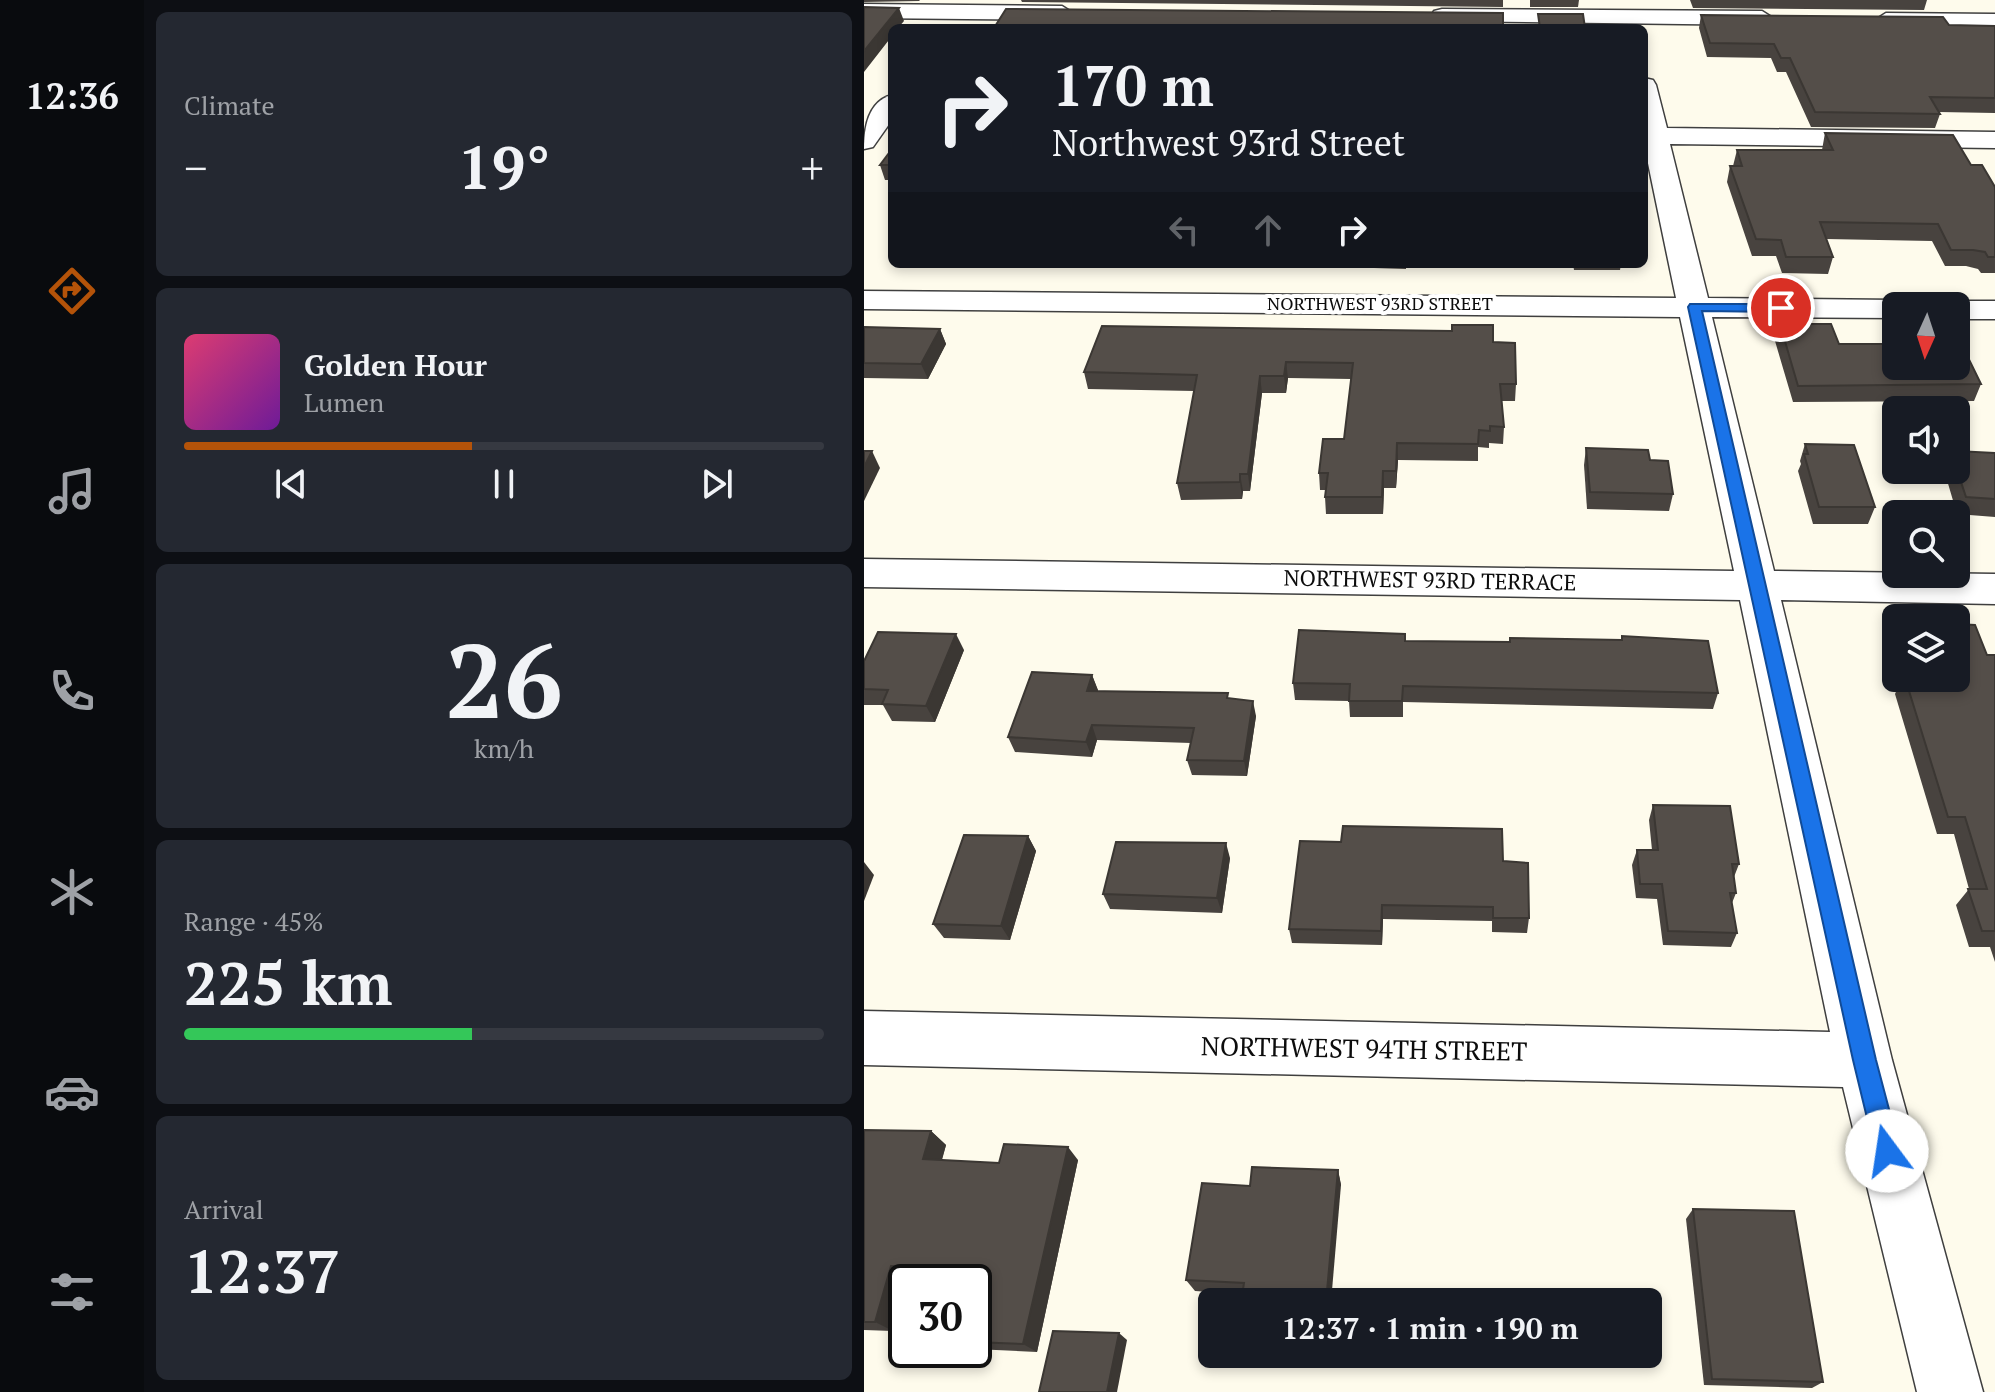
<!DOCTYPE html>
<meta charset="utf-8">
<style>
body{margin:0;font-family:"PT Serif",serif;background:#242831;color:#f1f3f6;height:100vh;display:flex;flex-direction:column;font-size:30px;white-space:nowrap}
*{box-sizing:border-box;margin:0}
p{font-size:26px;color:#9ea1a6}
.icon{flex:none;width:44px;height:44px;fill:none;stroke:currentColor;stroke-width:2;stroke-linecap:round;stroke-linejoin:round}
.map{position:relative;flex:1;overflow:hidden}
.panel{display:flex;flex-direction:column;gap:12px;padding:12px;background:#0d0f14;width:720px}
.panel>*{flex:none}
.banner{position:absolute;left:24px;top:24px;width:760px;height:244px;border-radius:12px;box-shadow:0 4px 12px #0003;background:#171b24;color:#f1f3f6;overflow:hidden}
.needle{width:52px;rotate:183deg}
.tools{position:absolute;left:1018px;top:292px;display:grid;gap:16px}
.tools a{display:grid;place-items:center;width:88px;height:88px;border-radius:12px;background:#171b24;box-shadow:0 4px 12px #0003;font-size:40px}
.speed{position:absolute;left:24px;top:1264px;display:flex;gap:16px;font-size:40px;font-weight:700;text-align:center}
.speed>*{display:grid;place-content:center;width:104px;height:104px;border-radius:50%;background:#171b24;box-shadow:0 4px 12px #0003;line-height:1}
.speed .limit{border:4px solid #111;border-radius:12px;background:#fff;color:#111}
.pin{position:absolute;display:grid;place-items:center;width:68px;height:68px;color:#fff;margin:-34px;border:4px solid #fff;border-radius:50%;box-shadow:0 2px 8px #0007}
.me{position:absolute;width:88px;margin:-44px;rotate:346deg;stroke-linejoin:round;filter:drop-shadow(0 0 6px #0008)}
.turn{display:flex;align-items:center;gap:28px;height:168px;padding:0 32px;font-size:36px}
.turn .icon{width:104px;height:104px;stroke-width:2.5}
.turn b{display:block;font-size:56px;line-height:68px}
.lanes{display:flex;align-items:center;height:76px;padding:0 32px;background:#0003;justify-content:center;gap:40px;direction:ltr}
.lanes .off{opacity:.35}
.big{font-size:60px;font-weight:700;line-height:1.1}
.panel .card{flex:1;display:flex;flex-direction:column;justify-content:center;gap:12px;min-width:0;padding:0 28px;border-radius:12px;background:#242831}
.panel .dial{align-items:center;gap:0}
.dial b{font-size:104px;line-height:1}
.song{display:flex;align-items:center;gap:24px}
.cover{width:96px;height:96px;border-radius:12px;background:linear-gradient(135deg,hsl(340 70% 55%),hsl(280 70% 35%))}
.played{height:8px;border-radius:4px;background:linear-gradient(90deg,#b45309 45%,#363941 45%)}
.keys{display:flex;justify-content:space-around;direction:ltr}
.heat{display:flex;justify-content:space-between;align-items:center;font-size:44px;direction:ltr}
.charge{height:12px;border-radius:6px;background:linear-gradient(90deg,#34c759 45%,#363941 0)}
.trip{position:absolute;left:334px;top:1288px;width:464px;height:80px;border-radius:12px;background:#171b24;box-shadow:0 4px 12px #0003;font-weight:700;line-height:80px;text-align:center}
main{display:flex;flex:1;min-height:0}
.menu{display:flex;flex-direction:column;width:144px;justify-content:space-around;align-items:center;background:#090b0e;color:#9ea1a6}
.menu .icon{width:56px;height:56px}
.menu .current{color:#b45309}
.menu b{font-size:36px;color:#f1f3f6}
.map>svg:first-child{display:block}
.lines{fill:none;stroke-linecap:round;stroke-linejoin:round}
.minor-casing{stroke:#3f3f3f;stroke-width:3}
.minor{fill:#fff;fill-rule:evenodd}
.wall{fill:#48433f}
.shaded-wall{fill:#3b3733}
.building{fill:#544e49;stroke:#3b3733;stroke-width:2}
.route{fill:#1a73e8;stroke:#114b97;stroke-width:2}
.labels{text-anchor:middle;stroke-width:8;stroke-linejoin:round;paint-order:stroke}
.far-street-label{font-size:18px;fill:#0c0c0c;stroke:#fff}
.street-label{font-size:22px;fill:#0c0c0c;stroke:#fff}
.near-street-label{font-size:26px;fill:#0c0c0c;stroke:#fff}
</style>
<main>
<nav class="menu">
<b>12:36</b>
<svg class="icon current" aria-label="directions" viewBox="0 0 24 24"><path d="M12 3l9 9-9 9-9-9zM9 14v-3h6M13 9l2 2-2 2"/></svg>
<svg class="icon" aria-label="music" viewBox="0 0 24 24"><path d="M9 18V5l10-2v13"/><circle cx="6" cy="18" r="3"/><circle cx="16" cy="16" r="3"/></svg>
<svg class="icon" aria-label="phone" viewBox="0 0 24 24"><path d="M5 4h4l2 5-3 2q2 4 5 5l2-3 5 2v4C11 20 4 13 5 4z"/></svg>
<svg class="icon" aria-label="climate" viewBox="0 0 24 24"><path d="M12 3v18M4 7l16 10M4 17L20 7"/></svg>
<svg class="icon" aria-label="car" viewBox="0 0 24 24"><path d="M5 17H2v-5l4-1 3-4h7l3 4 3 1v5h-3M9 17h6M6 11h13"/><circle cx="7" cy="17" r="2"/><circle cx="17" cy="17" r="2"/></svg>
<svg class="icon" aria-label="filters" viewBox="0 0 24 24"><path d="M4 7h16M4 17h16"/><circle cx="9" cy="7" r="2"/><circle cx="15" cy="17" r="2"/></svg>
</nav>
<section class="panel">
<div class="card"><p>Climate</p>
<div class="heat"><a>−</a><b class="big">19°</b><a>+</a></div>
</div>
<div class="card">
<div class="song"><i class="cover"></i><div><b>Golden Hour</b><p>Lumen</p></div></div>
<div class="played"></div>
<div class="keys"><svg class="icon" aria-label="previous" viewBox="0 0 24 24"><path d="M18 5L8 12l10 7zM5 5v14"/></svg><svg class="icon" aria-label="pause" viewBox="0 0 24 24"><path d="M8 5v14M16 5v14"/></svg><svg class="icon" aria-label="next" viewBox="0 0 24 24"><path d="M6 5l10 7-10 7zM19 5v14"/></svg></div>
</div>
<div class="card dial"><b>26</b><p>km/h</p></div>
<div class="card"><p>Range · 45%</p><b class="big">225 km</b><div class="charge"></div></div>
<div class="card"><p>Arrival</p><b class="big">12:37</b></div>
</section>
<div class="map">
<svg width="1131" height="1392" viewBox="0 0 1131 1392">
<rect width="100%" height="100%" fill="#fefbec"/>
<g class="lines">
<!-- minor casing -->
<g class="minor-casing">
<g id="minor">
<path d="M0,4l198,2 11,7 -11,7 -198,-2z"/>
<path d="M578,9l320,2 11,7 -11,7 -328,-4 -3,-5 3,-5z"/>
<path d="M1022,13l109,1v14l-117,-3 -3,-5z"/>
<path d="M780,78l9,2 3,5 11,43 328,4v16l-325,-4 38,154 188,2 14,6h-14v12l-184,-1 62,254 221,3v30l-214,-4 111,460 91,332h-66l-74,-305 -979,-22v-54l966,21 -90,-432 -876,-13v-28l870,12 -54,-254 -816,-8v-18l812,7 -32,-154z"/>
<path d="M28,95v25l-19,27 -9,2c0,-21 4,-48 28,-54z"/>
<path d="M1092,301h39v18h-39v-13h-13z"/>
</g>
</g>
<!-- minor -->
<use href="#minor" class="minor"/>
</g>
<!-- wall -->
<g class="wall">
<path d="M0,0h56l-1,1 -55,1z"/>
<path d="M157,0h482v7l-481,-5z"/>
<path d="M666,0h49l-1,7h-48z"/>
<path d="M826,0h237l-3,10 -231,-2z"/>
<path d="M837,15l248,10 46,1v87l-56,-1 1,2 -5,14 -124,-1 -25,-55h-9l-6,-14 -64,-1 -8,-29z"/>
<path d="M961,133l146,32 24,22v86h-14l-3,-4 -12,-3h-21l-13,-25 -106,-2 7,18 -5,17 -46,-1 -6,-17h-24l-25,-74 3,-16h3l4,-16h85z"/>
<path d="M28,149v31h-7l-5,-15z"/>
<path d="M286,264h60l-1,2 -59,-1z"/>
<path d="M385,264h157v5z"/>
<path d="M709,264h48l-1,6h-46z"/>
<path d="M916,324l59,20 142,40 -7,17 -181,1 -18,-61z"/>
<path d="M0,327l76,2 6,15 -18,35 -64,-1z"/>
<path d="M629,342l23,42 -1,17h-13l2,26 -1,17 -14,-1v5l-11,-1v14l-80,-1 -2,28h-12l-1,26h-57l-1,-17 1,-7h-6l-1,-17 25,-34 7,-60 -63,-1 -2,15h-24l-12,98h-7l-1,8 -61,1 -4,-17 17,-92 -106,-2 -4,-17z"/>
<path d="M941,444l70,63 -7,17h-55l-15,-53 3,-7 -1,-3z"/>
<path d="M722,448l64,12 23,34 -4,17 -82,-2 -3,-44z"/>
<path d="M1092,451l39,2v64l-38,-3 -13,-44h12z"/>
<path d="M758,636l96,57 -5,16 -310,-7v15h-53l-1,-16 -54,-1 -2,-17 112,-42 105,1v-4l111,2z"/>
<path d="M1032,642v14l-3,-8z"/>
<path d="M100,650l-29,72 -43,-1 -9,-16h-19v-44z"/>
<path d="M1123,655h8v307l-5,-15h-21l-13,-42 13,-16 -15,-55h-17l-42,-140 4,-9 -2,-7h59z"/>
<path d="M228,675l6,16 131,7 27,18 -9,60 -55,-1 -5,-15 4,-17 -94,-3 -5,17 -77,-5 -7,-15z"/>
<path d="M789,805l86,59 -5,13 2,16 -4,10 5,30 -6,14 -68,-2 -6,-46 -21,-1 -4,-33 5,-15h15l-3,-30z"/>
<path d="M164,836l8,15 -26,89 -66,-2 -11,-14z"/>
<path d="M366,858l-8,55 -112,-4 -7,-15z"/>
<path d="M639,861l26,57 -2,15 -35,-1v-11l-109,-2 -1,26 -90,-2 -3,-14z"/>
<path d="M0,1130l67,1 15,14 -4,15 57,3 79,-3 -41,192 -63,-3v-67l-5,-2 -61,-3 -15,54 -29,-1z"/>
<path d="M474,1170l3,15 -99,109 -47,-3 -9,-11 64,-94z"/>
<path d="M829,1209l130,173 -11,6 -108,-3 -18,-166z"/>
<path d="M371,1354h92l-2,13 -83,-4z"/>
</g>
<!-- shaded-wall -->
<g class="shaded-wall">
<path d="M35,8l5,13 -6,7h-6v8l-28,36v-21z"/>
<path d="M76,329l6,15 -18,35 -7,-15z"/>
<path d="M422,362l2,16 -2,15 -2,-17z"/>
<path d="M396,376l2,17 -12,98 -2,-17z"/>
<path d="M533,443l1,17 -2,28v-17z"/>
<path d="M8,451l8,17 -16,33v-34z"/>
<path d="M519,471l1,17 -1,26 -1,-17z"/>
<path d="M376,474l3,17 -1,8 -2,-17z"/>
<path d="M92,634l8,16 -29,72 -9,-16z"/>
<path d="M228,675l6,15 -5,17 -6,-16z"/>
<path d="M389,701l3,15 -9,60 -3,-15z"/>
<path d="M228,725l5,15 -5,17 -6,-15z"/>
<path d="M164,836l8,15 -26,89 -9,-14z"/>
<path d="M362,843l4,15 -8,55 -5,-15z"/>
<path d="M0,862l10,13 -10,26z"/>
<path d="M518,905l1,14 -1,26 -1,-14z"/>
<path d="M67,1131l15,14 -8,27 -15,-13z"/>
<path d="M204,1147l10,13 -41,192 -14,-8z"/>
<path d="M474,1170l3,15 -10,117h-5z"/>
<path d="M27,1266l17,11 -15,54 -18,-9z"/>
<path d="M255,1333l8,7 -10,52h-10z"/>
<path d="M458,1354h5l-2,13 -4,-9z"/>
</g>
<!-- building -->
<g class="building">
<path d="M0,7l35,1 -35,43z"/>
<path d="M142,9l497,4v15h-509z"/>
<path d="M674,14h45l2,14h-45z"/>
<path d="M837,15l242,2 6,8 46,1v72l-65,-1 10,17 -125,-2 -25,-54h-9l-7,-14 -64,-1z"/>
<path d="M961,133l128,2 18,30h11l13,22v70h-7l-3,-5 -12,-2h-22l-13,-26 -118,-2 13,35h-47l-5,-17 -25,-1 -26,-73h12l-5,-16h96z"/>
<path d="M28,149v16h-12z"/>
<path d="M916,324h51l8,20h57v22h60v-29h2l23,47 -183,2z"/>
<path d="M588,325h41v17l22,1 1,41h-16l4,43 -14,-1v5l-11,-1 -1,14 -81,-1 -1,28h-13l-1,26h-57l3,-24h-9l4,-34h21l9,-76 -67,-1 -2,14h-24l-12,98h-8v8l-63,1 20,-108 -113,-3 18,-46 350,5z"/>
<path d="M0,327l76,2 -19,35 -57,-1z"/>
<path d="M941,444l49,1 21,62h-56l-15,-53h4z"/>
<path d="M722,448l62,2 2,10 18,1 5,33 -83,-2z"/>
<path d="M0,451h8l-8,16z"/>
<path d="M1092,451l39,2v46l-29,-2 -10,-30z"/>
<path d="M1092,624l19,1 12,30h8v276h-13l-14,-42h19l-22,-72h-17l-43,-139h51z"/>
<path d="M435,630l106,4v7l105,1v-4l112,2v-4l86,5 10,52 -315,-7 -1,15h-53l1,-17 -57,-1z"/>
<path d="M14,632l78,2 -30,72 -44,-2 6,-14 -24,-1v-28z"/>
<path d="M168,672l60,3 -5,16 141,2 -1,5 26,3 -9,60 -57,-1 7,-32 -102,-3 -6,17 -78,-5z"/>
<path d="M789,805l77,1 9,58h-7l4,29h-6l7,40 -69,-2 -6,-47h-22l-3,-34h21z"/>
<path d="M479,826l159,3 1,32 25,2 1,55h-36v-11l-111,-2 -1,26 -92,-2 11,-88 41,1z"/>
<path d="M100,835l64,1 -27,90 -68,-2z"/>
<path d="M252,842l110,1 -9,55 -114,-4z"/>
<path d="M0,1130l67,1 -8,28 76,4 5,-19 64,3 -45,197 -49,-2v-60h-6l3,-11 -80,-5 -16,56h-11z"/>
<path d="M388,1167l86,3 -12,132h-85l3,-19 -58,-3 16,-97 48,3z"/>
<path d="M829,1209l101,2 29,171 -111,-3z"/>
<path d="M189,1331l66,2 -12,59h-68z"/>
<path d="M371,1354h87l-1,4z"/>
</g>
<!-- route -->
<path class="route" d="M826,304h91l6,4 -6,4 -79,-1 174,749 24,91 -4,8 -9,4 -8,-4 -4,-8 -22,-91 -165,-753z"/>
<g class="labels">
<!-- far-street labels -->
<g class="far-street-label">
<text x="516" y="310">NORTHWEST 93RD STREET</text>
</g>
<!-- street labels -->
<g class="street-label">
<text transform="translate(566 580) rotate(1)" y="8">NORTHWEST 93RD TERRACE</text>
</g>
<!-- near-street labels -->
<g class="near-street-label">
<text transform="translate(500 1049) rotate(1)" y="9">NORTHWEST 94TH STREET</text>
</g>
</g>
</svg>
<div class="tools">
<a><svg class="needle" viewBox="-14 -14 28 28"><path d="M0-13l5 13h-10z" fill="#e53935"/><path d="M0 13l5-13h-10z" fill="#9ea1a6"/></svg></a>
<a><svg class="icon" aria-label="sound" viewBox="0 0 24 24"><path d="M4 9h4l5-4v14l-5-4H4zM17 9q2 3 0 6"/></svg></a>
<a><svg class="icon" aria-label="search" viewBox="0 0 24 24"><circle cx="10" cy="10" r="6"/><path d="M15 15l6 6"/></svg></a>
<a><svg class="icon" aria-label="layers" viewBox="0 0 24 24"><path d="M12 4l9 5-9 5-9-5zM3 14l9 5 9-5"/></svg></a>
</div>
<div class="speed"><div class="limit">30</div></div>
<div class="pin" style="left:917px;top:308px;background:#d93025"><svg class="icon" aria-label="arrive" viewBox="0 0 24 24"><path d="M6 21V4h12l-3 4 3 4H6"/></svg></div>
<svg class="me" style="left:1023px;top:1151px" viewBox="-20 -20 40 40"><circle r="19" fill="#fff"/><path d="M0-13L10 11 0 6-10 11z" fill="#1a73e8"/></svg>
<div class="trip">12:37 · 1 min · 190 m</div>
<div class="banner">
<div class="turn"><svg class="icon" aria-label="right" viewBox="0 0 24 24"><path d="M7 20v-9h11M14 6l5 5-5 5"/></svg><div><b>170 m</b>Northwest 93rd Street</div></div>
<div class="lanes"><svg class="icon off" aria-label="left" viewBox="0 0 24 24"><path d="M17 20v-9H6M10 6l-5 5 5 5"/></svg><svg class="icon off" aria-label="ahead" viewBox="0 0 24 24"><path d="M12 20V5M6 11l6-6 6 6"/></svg><svg class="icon" aria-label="right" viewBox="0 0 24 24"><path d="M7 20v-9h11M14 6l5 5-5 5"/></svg></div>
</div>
</div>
</main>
